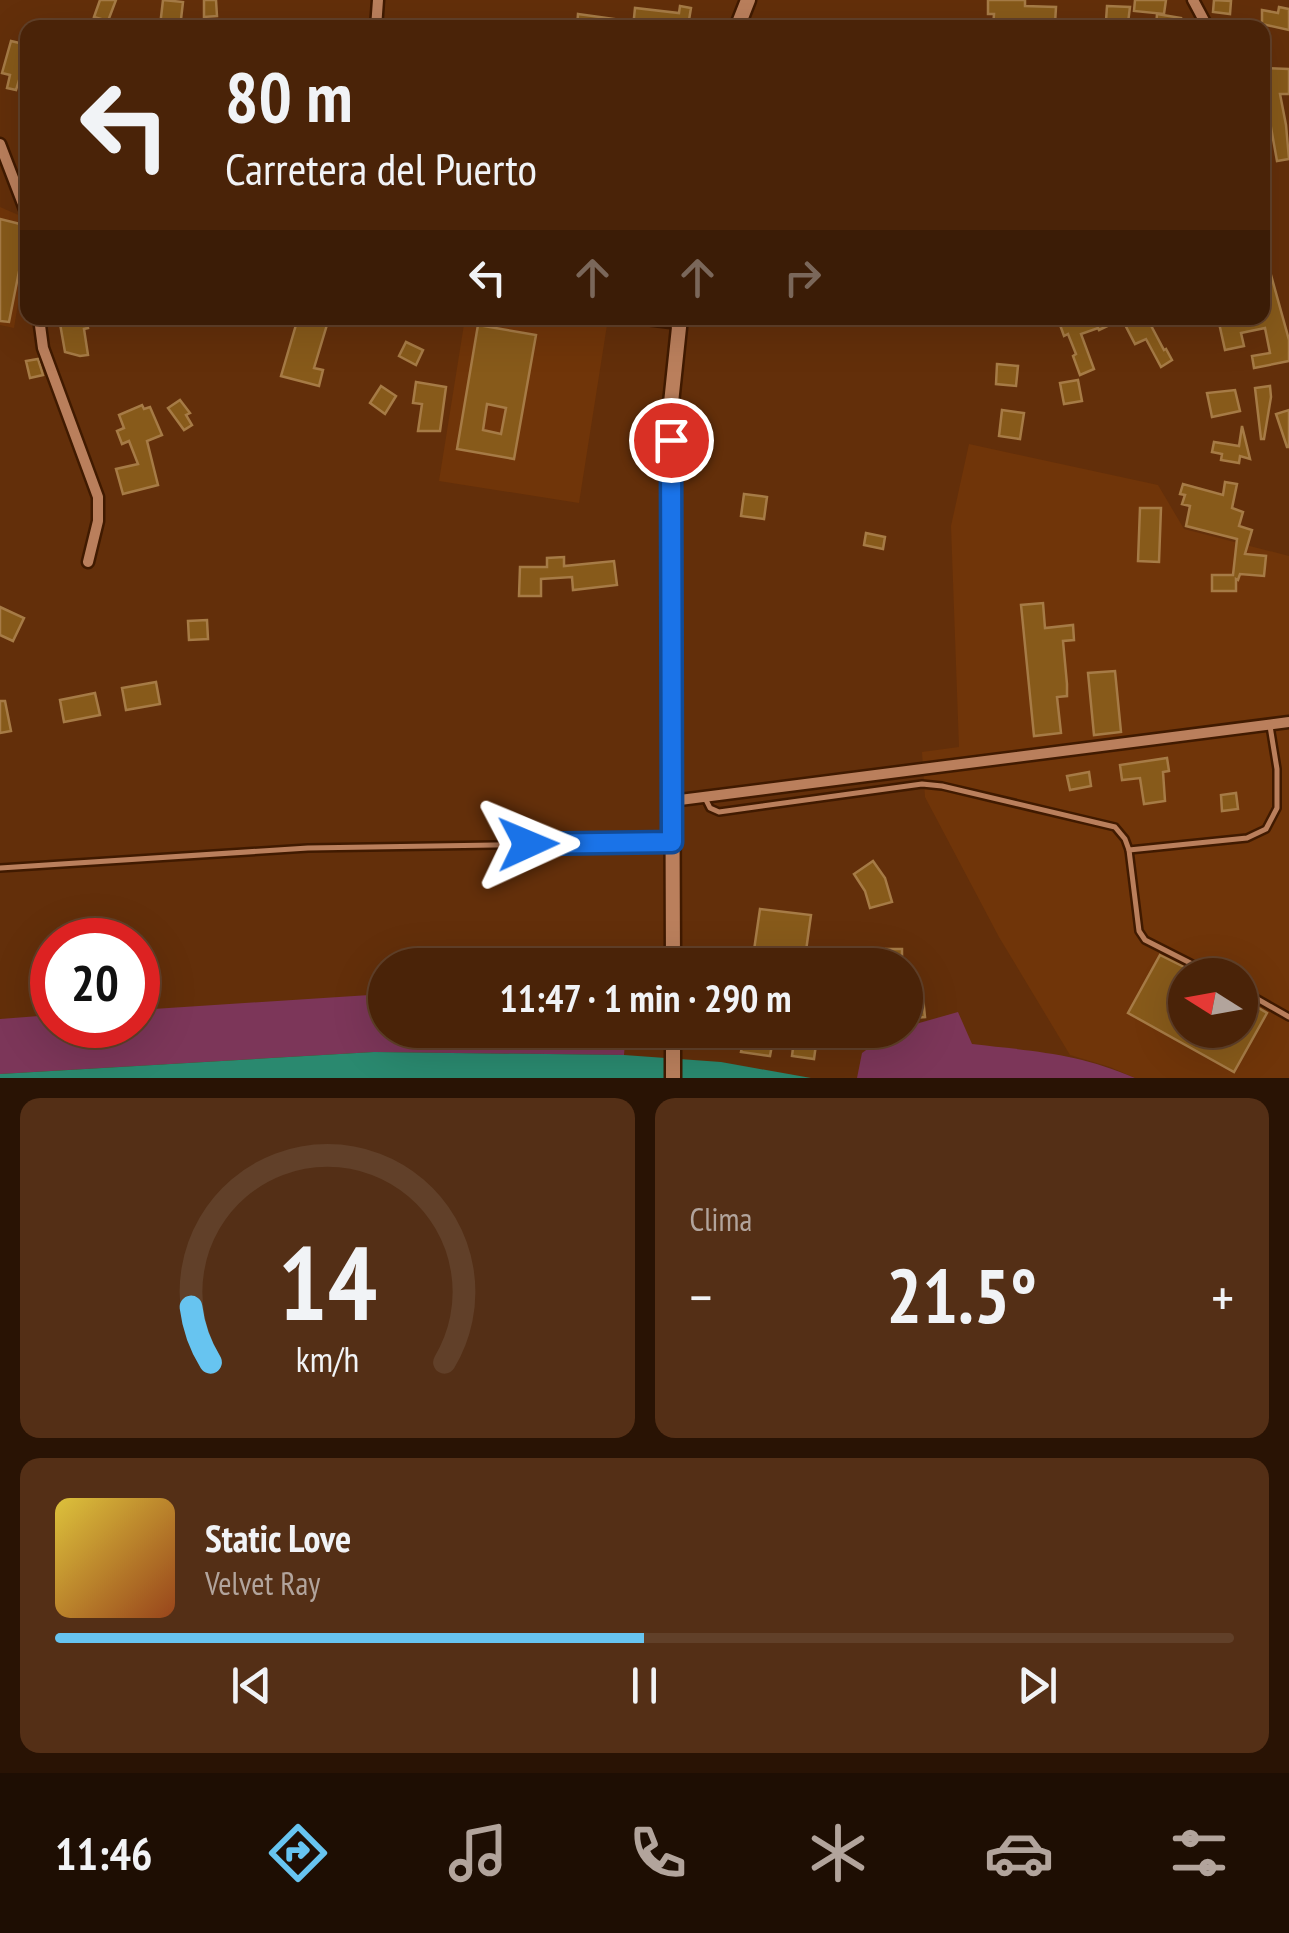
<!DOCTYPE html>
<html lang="es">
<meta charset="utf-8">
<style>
body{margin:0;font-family:"PT Sans Narrow",sans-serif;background:#542f16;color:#f1f3f6;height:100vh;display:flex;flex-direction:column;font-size:38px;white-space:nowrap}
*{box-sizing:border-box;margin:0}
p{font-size:32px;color:#b2a49c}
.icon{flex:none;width:55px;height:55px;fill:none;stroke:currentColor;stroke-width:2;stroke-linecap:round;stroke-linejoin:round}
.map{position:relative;height:1078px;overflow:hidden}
.side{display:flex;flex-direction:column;gap:20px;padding:20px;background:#291304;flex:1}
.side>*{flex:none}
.guide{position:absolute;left:20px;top:20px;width:1250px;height:305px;border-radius:20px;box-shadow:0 10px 40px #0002,0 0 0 2px #614029;background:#4a2308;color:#f1f3f6;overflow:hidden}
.needle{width:65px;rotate:281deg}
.fabs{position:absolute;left:1168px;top:958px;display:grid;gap:20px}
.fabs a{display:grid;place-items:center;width:90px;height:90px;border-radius:50%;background:#4a2308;box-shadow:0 10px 40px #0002,0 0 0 2px #614029;font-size:50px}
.speed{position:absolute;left:30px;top:918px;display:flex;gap:20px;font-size:50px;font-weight:700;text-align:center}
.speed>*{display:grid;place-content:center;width:130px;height:130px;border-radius:50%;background:#4a2308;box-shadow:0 10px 40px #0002,0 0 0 2px #614029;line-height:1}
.speed .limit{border:15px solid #d22;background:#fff;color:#111}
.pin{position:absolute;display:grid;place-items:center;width:85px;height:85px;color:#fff;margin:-42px;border:5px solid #fff;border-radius:50%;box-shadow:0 2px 10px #0007}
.me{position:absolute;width:110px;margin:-55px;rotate:89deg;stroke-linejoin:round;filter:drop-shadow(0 0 8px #0008)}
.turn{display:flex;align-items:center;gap:35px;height:210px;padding:0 40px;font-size:45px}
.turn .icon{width:130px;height:130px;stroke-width:2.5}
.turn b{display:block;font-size:70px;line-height:85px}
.lanes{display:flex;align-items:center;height:95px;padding:0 40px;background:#0003;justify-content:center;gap:50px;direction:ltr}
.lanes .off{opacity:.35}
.big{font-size:75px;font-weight:700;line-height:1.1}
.side .tile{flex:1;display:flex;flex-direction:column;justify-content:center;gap:15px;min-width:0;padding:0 35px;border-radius:20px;background:#542f16}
.side .dial{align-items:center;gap:0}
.dial svg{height:260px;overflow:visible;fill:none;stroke:#614029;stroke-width:7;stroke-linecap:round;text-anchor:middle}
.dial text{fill:#f1f3f6;stroke:none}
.song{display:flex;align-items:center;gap:30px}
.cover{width:120px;height:120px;border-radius:15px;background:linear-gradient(135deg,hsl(50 70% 55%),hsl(20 70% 35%))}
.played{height:10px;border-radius:5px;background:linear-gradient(90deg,#67c4f0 50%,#614029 50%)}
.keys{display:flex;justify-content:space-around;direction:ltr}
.heat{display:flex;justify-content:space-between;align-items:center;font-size:55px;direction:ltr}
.side .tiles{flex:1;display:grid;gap:20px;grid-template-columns:1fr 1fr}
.tile:last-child{grid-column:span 2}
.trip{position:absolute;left:368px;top:948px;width:555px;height:100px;border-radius:50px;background:#4a2308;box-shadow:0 10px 40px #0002,0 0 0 2px #614029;font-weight:700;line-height:100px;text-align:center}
.tabs{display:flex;height:160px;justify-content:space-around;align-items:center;background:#1e0e03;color:#b2a49c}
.tabs .icon{width:70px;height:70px}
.tabs .active{color:#67c4f0}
.tabs b{font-size:45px;color:#f1f3f6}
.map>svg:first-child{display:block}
.built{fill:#703509;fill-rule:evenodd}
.green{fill:#7c3659}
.water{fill:#2a896f}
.building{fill:#875a1a;stroke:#a67b46;stroke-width:2.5;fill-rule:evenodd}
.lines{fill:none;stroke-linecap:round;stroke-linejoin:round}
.lane-casing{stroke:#401a00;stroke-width:10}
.street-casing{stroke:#401a00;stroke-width:15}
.secondary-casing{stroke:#401a00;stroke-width:19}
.lane{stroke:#ba7f5c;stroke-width:5}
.street{stroke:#ba7f5c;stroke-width:10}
.secondary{stroke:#ba7f5c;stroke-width:14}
.route-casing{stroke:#114b97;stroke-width:25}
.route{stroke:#1a73e8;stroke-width:18}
</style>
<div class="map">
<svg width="1289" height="1078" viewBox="0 0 1289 1078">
<rect width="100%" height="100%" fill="#632f0a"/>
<!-- built -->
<g class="built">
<path d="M0,207l23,10 5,26 -14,85 -14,-3z"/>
<path d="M465,318h93l49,7 -28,178 -140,-22z"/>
<path d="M969,444l189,41 26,44 105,27v522h-154l-25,-11 -40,-12 -71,-118 -74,-140 -3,-45 37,-5 -8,-221zM1185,975h55v55h-55z"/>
</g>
<!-- green -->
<g class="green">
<path d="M385,994v36h241l-2,25 -250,-3 -374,22v-55l52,-4v10h86v-15z"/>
<path d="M958,1012l14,32c60,7 106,9 163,34h-278l5,-25 30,-22 13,-1v-3z"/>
</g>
<!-- water -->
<path class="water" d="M374,1052l250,3 97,7 90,16h-811v-4z"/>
<!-- building -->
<g class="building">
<path d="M100,0h16l-8,21 -14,-4z"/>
<path d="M163,0l20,2 -3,26 -20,-2z"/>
<path d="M204,0h12l1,16 -13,1z"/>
<path d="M988,0h37v6l31,1 -1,17 -37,-1 -1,5h-24l1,-14h-6z"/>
<path d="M1135,0h31l-2,14 -30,-3z"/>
<path d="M1214,0l17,1 -1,13 -17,-2z"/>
<path d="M680,6l11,2 -3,18 -28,-4v3l-17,-2v5h-10l2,-20 44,5z"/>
<path d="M1107,6l23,1 -2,16 -22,-2z"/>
<path d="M1279,7l10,2v21l-27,-6v-14l16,3z"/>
<path d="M578,14l51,7v7h-52z"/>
<path d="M1157,14l24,4 -1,10h-24z"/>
<path d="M11,41l17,4v34l-8,-2 -4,13 -9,-2 3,-13 -8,-2z"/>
<path d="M1262,68l27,1v25h-9l6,31 3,34 -12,2 -10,-56 2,-27 -7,-1z"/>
<path d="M0,219l28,7 -19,96 -9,-1z"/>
<path d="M1266,257l23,83v21l-35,7 -2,-12 18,-3 -5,-25 -24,5 3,13 -19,4 -6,-27 22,-5h21v-60z"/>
<path d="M59,318h27l2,10 -4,1 4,26 -8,1 -15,-4z"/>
<path d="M298,318h31l-15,50 9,2 -4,16 -38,-10z"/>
<path d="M1078,318h69l17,32 2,-1 6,11 -11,7 -15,-28 -11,5 -13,-25 -23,11 -1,-2 -17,6 13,35 -14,6 -7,-19 3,-2 -8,-20 -4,2 -4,-11z"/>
<path d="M478,325l58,10 -22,124 -57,-10zM487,404l19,4 -5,26 -18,-4z"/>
<path d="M406,342l17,8 -7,15 -17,-9z"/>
<path d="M38,359l5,16 -13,3 -4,-17z"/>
<path d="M997,364l21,2 -2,20 -20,-2z"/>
<path d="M1078,380l4,21 -18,3 -4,-21z"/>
<path d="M416,382l30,5 -6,44h-22l4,-27 -9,-1z"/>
<path d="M381,386l15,10 -11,18 -15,-11z"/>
<path d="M1270,386l1,11 -7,42h-3l-6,-51z"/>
<path d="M1235,390l5,21 -28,6 -5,-24z"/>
<path d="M180,400l10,13 -4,2 6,10 -8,5 -16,-22z"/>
<path d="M142,405l2,4 6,-2 12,28 -15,6 11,44 -35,9 -7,-25 22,-5 -9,-23 -7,3 -5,-13 7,-3 -5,-13z"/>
<path d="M1002,410l22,3 -4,26 -21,-3z"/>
<path d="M1289,410v37h-2l-11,-33z"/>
<path d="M1242,426l8,33 -10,-3 -1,7 -18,-3 1,-6 -10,-2 2,-10 25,4z"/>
<path d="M1225,482l12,2 -5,24 11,4 -4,14 13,4 -7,24 21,2 -2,20 -24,-2 -2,6 -2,-1v12h-24v-16h21l4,-36 -51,-13 4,-20 -8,-2 3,-9 -5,-1 3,-10 40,11z"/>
<path d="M744,494l23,3 -3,22 -23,-3z"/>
<path d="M1140,508h21l-2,54 -21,-1z"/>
<path d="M866,533l19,4 -2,12 -19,-4z"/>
<path d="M564,557v9l50,-5 3,24 -44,5 -1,-13 -31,2v17h-22l1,-29h27v-9z"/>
<path d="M1043,603l2,25 28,-3 1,15 -11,1 4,43v12l-10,1 4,36 -27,3 -13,-131z"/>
<path d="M0,607l24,11 -11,23 -13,-6z"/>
<path d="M207,620l1,19 -19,1 -1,-19z"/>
<path d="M1115,671l6,61 -27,3 -6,-62z"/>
<path d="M156,682l4,22 -34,6 -4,-22z"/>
<path d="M95,693l5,22 -36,7 -4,-22z"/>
<path d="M0,701h5l6,30 -11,2z"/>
<path d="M1167,758l2,13 -6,1 2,29 -21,3 -4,-26 -18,2 -2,-15z"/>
<path d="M1089,772l2,14 -21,4 -3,-14z"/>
<path d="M1236,793l2,16 -16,2 -1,-16z"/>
<path d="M873,861l12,17 7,24 -22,6 -5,-17 -11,-17z"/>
<path d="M760,909l51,6 -7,50h-37l2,-9 -6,-1v-3l-9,-2z"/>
<path d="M886,949h16v12l-16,1z"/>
<path d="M1160,955l40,20h-15v55h55v-33l27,16 -33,59 -106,-59z"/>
<path d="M923,998l2,19 -12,1 -2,-19z"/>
<path d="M724,1030h94l-4,29 -22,-3 1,-8 -21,-3 -2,11 -29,-4 1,-5 -20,-3z"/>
</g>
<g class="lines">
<!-- lane casing -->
<g class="lane-casing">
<g id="lane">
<path d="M705,798l5,10 9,4 203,-28 20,2 173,41 10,12 4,11 10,81 6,9 69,35"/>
<path d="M1129,850l118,-12 19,-9 11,-21v-39l-7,-43"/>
<path d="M0,868l308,-20 361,-6"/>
<path d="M1240,989l49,28"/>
</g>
</g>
<!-- street casing -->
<g class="street-casing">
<g id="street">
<path d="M1193,0l15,28"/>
<path d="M376,28l2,-28"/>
<path d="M0,144l28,73"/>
<path d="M39,318l4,30 55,149v24l-10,41"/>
<path d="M638,318l41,5"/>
<path d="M672,801l617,-79"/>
</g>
</g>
<!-- secondary casing -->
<g class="secondary-casing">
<g id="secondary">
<path d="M737,28l11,-28"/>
<path d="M673,965l-2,-562 9,-85"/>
<path d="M673,1030v48"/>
</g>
</g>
<!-- lane -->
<use href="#lane" class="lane"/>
<!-- street -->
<use href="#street" class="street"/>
<!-- secondary -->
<use href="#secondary" class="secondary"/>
</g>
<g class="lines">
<!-- route casing -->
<g class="route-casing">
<path id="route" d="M528,844l144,-2 -1,-402"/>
</g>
<!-- route -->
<use href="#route" class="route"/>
</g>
</svg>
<div class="fabs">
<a><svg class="needle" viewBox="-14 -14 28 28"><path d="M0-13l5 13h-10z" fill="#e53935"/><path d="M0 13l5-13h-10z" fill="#b2a49c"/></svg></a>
</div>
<div class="speed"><div class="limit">20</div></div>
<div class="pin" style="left:671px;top:440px;background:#d93025"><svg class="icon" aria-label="arrive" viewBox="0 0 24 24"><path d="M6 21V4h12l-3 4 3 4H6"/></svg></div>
<svg class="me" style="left:528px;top:844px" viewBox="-20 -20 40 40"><path d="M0-17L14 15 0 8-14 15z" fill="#1a73e8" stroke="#fff" stroke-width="4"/></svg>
<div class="trip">11:47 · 1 min · 290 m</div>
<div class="guide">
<div class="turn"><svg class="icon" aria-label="left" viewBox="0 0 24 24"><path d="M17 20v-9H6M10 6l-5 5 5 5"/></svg><div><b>80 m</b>Carretera del Puerto</div></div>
<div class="lanes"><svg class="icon" aria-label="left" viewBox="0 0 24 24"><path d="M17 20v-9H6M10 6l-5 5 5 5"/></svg><svg class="icon off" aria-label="ahead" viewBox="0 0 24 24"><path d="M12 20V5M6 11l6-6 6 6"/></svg><svg class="icon off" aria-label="ahead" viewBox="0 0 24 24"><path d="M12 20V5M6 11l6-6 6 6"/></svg><svg class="icon off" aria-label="right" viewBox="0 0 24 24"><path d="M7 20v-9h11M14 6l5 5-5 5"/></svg></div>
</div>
</div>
<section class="side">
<div class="tiles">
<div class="tile dial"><svg viewBox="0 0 100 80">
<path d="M14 69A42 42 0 1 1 86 69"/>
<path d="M14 69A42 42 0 0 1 8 52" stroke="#67c4f0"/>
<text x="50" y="56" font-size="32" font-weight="700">14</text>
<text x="50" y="72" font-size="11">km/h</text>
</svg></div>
<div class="tile"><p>Clima</p>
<div class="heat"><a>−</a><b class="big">21.5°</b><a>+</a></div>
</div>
<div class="tile">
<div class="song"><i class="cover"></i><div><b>Static Love</b><p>Velvet Ray</p></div></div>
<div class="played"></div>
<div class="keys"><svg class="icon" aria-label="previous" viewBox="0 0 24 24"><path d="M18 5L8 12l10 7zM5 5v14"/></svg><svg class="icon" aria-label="pause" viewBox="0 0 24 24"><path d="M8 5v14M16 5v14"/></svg><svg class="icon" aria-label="next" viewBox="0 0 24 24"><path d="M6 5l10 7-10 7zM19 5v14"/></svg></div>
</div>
</div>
</section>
<nav class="tabs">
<b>11:46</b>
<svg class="icon active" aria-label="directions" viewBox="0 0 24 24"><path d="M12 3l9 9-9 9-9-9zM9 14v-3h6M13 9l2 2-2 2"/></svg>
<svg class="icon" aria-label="music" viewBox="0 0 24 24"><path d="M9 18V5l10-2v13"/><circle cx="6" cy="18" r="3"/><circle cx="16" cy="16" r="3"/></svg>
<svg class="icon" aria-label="phone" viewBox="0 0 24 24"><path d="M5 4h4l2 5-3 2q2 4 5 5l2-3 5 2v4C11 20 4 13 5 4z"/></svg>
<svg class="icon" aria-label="climate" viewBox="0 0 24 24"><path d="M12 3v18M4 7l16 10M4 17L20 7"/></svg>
<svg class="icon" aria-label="car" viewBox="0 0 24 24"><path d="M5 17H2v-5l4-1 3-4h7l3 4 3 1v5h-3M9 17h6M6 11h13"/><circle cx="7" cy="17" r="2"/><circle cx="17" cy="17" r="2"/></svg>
<svg class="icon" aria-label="filters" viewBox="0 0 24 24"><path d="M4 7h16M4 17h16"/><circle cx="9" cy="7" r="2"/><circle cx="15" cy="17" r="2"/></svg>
</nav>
